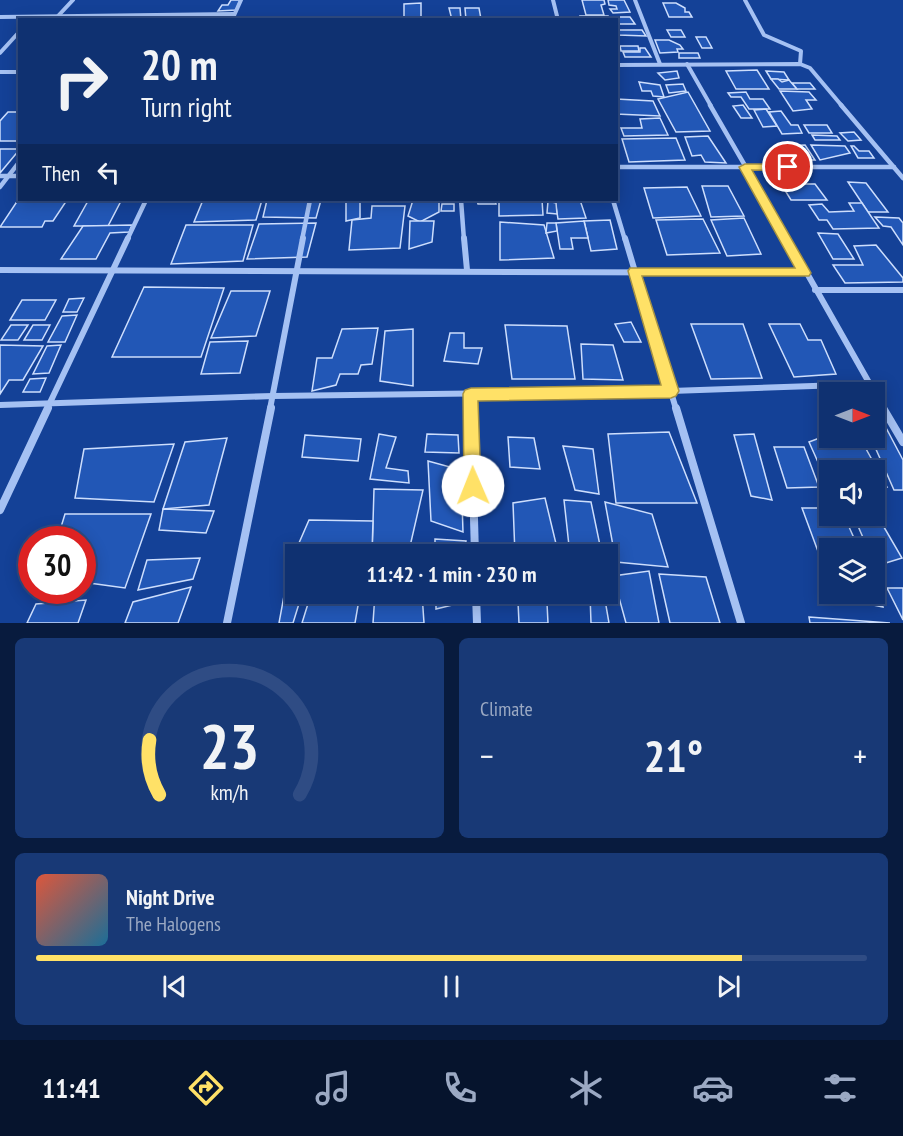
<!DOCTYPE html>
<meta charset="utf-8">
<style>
body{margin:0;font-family:"PT Sans Narrow",sans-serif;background:#183976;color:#f1f3f6;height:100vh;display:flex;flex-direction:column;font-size:22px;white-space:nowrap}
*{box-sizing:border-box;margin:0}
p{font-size:20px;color:#9ba9c3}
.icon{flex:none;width:33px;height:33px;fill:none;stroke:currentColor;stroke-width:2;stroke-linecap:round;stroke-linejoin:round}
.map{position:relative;height:623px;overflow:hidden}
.sheet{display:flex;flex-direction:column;gap:15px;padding:15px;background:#081b3e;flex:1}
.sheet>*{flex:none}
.guide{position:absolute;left:18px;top:18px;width:600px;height:183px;border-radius:0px;box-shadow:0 3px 15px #0003,0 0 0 2px #2f4c84;background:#0f3171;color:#f1f3f6;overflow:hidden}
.needle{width:39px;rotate:90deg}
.controls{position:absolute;left:819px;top:382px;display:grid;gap:12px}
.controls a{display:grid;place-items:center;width:66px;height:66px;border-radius:0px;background:#0f3171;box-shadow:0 3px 15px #0003,0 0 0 2px #2f4c84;font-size:30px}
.speed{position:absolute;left:18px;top:526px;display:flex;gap:12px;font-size:30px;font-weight:700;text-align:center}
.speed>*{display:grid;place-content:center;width:78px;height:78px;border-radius:50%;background:#0f3171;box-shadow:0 3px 15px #0003,0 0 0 2px #2f4c84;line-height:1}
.speed .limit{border:9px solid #d22;background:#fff;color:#111}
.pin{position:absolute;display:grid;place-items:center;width:51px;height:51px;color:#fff;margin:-26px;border:3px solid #fff;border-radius:50%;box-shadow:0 2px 6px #0007}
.me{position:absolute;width:66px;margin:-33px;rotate:359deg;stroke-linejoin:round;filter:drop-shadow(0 0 4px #0008)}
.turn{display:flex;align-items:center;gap:21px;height:126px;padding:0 24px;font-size:27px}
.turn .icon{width:78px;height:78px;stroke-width:2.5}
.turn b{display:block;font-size:42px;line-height:51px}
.then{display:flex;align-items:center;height:57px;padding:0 24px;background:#0003;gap:12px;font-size:22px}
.big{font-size:45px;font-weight:600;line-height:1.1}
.sheet .widget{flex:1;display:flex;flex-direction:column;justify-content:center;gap:9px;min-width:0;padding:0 21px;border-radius:9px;background:#183976}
.sheet .dial{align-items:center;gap:0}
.dial svg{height:156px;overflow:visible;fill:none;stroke:#2f4c84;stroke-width:7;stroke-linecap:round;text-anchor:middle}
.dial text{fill:#f1f3f6;stroke:none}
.song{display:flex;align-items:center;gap:18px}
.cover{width:72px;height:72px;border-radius:9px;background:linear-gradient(135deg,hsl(10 70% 55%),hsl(200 70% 35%))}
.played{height:6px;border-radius:3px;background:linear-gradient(90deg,#ffe167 85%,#2f4c84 85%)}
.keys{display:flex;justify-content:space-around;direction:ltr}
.heat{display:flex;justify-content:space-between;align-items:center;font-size:33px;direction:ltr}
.sheet .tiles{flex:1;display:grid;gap:15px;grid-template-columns:1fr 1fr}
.widget:last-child{grid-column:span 2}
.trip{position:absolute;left:285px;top:544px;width:333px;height:60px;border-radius:0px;background:#0f3171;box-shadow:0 3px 15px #0003,0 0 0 2px #2f4c84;font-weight:600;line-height:60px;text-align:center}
.tab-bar{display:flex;height:96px;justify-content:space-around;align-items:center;background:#06142d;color:#9ba9c3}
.tab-bar .icon{width:42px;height:42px}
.tab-bar .active{color:#ffe167}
.tab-bar b{font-size:27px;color:#f1f3f6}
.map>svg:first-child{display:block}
.building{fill:#2257b6;stroke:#cddefd;stroke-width:1.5}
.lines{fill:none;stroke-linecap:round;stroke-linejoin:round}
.street-far3{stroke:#a5c1f3;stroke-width:4}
.street-far2{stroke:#a5c1f3;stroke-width:4.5}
.street-far1{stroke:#a5c1f3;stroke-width:6}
.street{stroke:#a5c1f3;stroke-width:8}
.route{fill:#ffe167;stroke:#a69243;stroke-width:1.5}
</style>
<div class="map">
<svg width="903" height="623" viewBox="0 0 903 623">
<rect width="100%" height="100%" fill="#144197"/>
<!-- building -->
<g class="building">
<path d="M231,0h9l-4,10 -18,1 4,-6h6z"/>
<path d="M582,0h22l1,4 -4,1 3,10h-18z"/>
<path d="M608,0h16l6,12 -17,1 -3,-4h7l-1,-3 -7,-1z"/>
<path d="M421,3v17h-17v-16z"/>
<path d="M663,3h13l9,5v4h4l3,5h-23z"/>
<path d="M449,8h11l1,12h-9z"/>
<path d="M465,8h14l2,11 -15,1z"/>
<path d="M580,16h28v4h-27z"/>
<path d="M611,17h19l5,7h-19v-4h-3z"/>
<path d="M616,30h26l4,6 -28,-1z"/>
<path d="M667,30h14l4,7h-14z"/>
<path d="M696,37h10l6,11h-10z"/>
<path d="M655,40h14l11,5 3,4h-6l1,3 -18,1z"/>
<path d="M620,46h18l1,5h-18z"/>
<path d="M640,48h5l6,9h-26l-2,-5h17z"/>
<path d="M679,53h19l2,5h-21z"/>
<path d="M757,70l12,19h-33l-10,-18z"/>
<path d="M677,71l2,7 -14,2 -7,-7z"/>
<path d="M766,71l18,1 5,8 -18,-1z"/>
<path d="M771,79h7l4,3 7,-2 8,9h-18z"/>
<path d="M639,82l21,3 4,12 -11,-1 -2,-5h-9z"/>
<path d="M792,83h18l5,6h-18z"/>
<path d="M683,84l3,7 -17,2 -3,-8z"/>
<path d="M780,91l29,1 7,8h-10l6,9 -19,2z"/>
<path d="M688,92l22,39 -34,1 -18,-33z"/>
<path d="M746,92l4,7h13l7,10h-21l-8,-12h-10l-3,-4z"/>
<path d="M616,99l37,2 7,15 -44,-2z"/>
<path d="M743,105l9,13h-11l-8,-12z"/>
<path d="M766,109l11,17 -14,1 -9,-17z"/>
<path d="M781,111l10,14h7l4,8 -20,1 -13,-22z"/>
<path d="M8,112h12v29h-20v-20z"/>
<path d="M660,118l8,17 -44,1 -3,-8h21l-2,-9z"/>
<path d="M804,125h23l5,8h-23z"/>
<path d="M854,132l7,8 -13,1 -8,-8z"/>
<path d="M812,135l25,1 3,4h-25z"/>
<path d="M708,136l18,27 -21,-1 -4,-7 -9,1 -7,-19z"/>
<path d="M676,138l9,22 -56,2 -7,-23z"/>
<path d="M805,145l10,15h-41l-3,-7 4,-1 -2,-4h4l-1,-2z"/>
<path d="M811,145l34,1 5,7 -30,7z"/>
<path d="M851,146h3l5,5h10l5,7h-16z"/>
<path d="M0,149h20l-20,24z"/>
<path d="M848,182l18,1 22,29h-20z"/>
<path d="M781,184h34l12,16h-36z"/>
<path d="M702,186h26l16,30 -33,1z"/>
<path d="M687,187l14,29 -48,2 -9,-30z"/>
<path d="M20,197v3h47l-14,21h-8l-3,6h-42z"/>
<path d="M203,200h59l-6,20 -62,2z"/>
<path d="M267,200h54l-5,18 -53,-1z"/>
<path d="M360,200v18l-14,3v-20z"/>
<path d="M413,200h26v12l-19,10 -12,-6z"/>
<path d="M477,200h18l1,4h-18z"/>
<path d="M499,200h43l1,15 -44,1z"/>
<path d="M555,200h25l6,18 -28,1z"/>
<path d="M88,201h33l-13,25h-34z"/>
<path d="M548,201l8,2 1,11 -10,-1z"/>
<path d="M849,203h13l17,25 -46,1 -6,-9h-8l-10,-15 13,-1 7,8 25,-1z"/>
<path d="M442,204h12v7h-13z"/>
<path d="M372,206h33l-5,42 -51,2 3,-30 19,-2z"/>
<path d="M875,217l24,1 4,5v22l-12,-18 -8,-1z"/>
<path d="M744,218l17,36 -34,2 -16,-36z"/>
<path d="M703,219l17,34 -53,2 -11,-35z"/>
<path d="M610,220l7,29 -26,2 -7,-30z"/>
<path d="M410,221h24l-2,21 -23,7z"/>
<path d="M584,221l4,17h-17l2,11h-13l-4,-26z"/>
<path d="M500,222l44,3 10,33 -54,2z"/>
<path d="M316,223l-9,34 -60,2 12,-35z"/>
<path d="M547,223h9l1,8 -11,2z"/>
<path d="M132,225l-3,7 -19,1 -14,26h-35l22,-33z"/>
<path d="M186,225h67l-10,36 -72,3z"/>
<path d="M818,233l20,1 16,25h-21z"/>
<path d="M876,245l27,33v4l-58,1 -12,-18h30l-9,-19z"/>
<path d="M144,287l80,1 -23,69h-89z"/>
<path d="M231,291h39l-14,45 -45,2z"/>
<path d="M84,298l-7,14h-14l6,-13z"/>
<path d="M22,300h34l-11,20h-35z"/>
<path d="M77,315l-12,27h-17l14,-26z"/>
<path d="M631,322l10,20h-17l-9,-18z"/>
<path d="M691,324h52l19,54 -51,1z"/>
<path d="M769,324h31l8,16h13l15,34 -42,3z"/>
<path d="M11,325h17l-10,15h-17z"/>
<path d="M33,325h17l-8,15h-18z"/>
<path d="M505,325l62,1 8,53h-63z"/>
<path d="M378,328l-6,36 -11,1 -3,9h-18l-4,11 -24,6 5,-33h15l10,-29z"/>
<path d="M413,329v57l-33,-5 5,-50z"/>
<path d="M450,333h14v15h18l-4,16 -34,-3z"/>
<path d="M248,341l-8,32 -39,1 9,-32z"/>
<path d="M581,344l32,1 10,35 -40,-1z"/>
<path d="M0,345l43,1 -20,34h-14l-9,14z"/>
<path d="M61,345l-12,28 -16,1 14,-28z"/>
<path d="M46,378l-6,14h-17l7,-13z"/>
<path d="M874,424h10l19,36v30h-9l-23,-52h3z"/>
<path d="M669,432l28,71h-81l-8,-69z"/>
<path d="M379,434l17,3 -10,31 22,3 1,12 -39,-4z"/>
<path d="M427,434l31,1 1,18 -34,-1z"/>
<path d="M754,434l18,66 -21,-4 -17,-61z"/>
<path d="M830,434v4h30l27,49 -13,1v-17h-44v18l-21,-47z"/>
<path d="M305,435l56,4 -3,22 -56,-4z"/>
<path d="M508,437l26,1 6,31 -30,-2z"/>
<path d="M227,438l-18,67 -46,4 22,-67z"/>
<path d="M174,444l-20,58 -79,-4 9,-49z"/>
<path d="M563,446l30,3 6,45 -24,-4z"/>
<path d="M774,447h30l15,40 -32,1z"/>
<path d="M428,461l33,9 2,62 -32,-11z"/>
<path d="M374,489l49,1 -15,65h-36z"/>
<path d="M545,498l13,54 -14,-3 1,6h-30l-2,-52z"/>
<path d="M564,500l27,2 11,53h-32z"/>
<path d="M605,502l47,12 16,53 -52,-5z"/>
<path d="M802,508h28v8h14l15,33h-29v15l-7,1z"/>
<path d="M163,509l51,2 -8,22 -47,-3z"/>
<path d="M65,514h86l-26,74 -43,-6v-42h-25z"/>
<path d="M309,520l64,1 -1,31 -76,3v4h-4z"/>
<path d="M881,522l21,36 -26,8 -2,-17h-6l-10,-23z"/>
<path d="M435,539l31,2 -2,14h-29z"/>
<path d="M200,558l-7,21 -55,11 9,-30z"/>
<path d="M874,566l9,41 -34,-7 -4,-6h29z"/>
<path d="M649,571l10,52h-33l-13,-47z"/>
<path d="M288,574h8v20h6l-9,29h-14z"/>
<path d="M659,574l47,3 14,46h-50z"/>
<path d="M191,587l-13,36h-53l8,-21z"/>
<path d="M887,588h16v32z"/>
<path d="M311,594h49l-5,29h-53z"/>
<path d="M375,594h47l2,29h-51z"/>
<path d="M436,594h23l-2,10 -21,5z"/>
<path d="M590,594h14l5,29h-18z"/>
<path d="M86,600l-8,23h-51l9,-19z"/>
<path d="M518,602l29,1 1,20h-29z"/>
<path d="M809,617l81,6h-80z"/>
</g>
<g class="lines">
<!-- street-far3 -->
<g class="street-far3">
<path d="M553,0l5,20"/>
<path d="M635,0l25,64"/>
<path d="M745,0l19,35 37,16 -1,13"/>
<path d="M58,16l15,-16"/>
<path d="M0,17l234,-3"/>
<path d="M232,20l9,-20"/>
<path d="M0,53l20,-22"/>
<path d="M687,64l24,42"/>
<path d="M616,65l184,-1 10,4 32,38"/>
<path d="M0,72h20"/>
</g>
<!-- street-far2 -->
<g class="street-far2">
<path d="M710,105l78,135"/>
<path d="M841,105l62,73"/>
<path d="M616,167h278"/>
<path d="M0,176h20"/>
<path d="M0,187l20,-26"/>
<path d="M461,200l3,40"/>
<path d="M613,200l12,40"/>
<path d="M127,240l19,-40"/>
<path d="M302,240l8,-40"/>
</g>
<!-- street-far1 -->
<g class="street-far1">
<path d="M464,238l3,32"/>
<path d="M625,238l51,171"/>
<path d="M787,238l97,171"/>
<path d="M0,270l805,3"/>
<path d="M815,290h88"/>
<path d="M471,394v15"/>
<path d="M0,405l273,-9 398,-5 200,-7"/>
<path d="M47,409l81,-171"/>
<path d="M270,409l33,-171"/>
</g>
<!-- street -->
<g class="street">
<path d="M471,408l4,147"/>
<path d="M676,408l65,215"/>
<path d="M883,408l20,34"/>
<path d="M0,510l48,-102"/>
<path d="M476,594l1,29"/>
<path d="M227,623l44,-215"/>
</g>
</g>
<!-- route -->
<path class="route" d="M745,164h43l5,3 -5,4 -36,-1 59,103 -2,3h-167l37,115 -3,5 -5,2 -193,3 3,85 -2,6 -6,3 -6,-3 -3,-6 -1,-92 2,-4 6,-2 190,-3 -33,-114 2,-3h165l-56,-101z"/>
</svg>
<div class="controls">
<a><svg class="needle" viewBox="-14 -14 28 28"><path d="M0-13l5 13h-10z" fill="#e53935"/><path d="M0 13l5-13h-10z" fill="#9ba9c3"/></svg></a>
<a><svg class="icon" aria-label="sound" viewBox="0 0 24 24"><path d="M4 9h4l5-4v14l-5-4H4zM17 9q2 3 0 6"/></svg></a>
<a><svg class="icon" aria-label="layers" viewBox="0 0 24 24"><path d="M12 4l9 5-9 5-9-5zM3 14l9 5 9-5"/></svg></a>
</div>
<div class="speed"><div class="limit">30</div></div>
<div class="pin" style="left:788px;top:167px;background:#d93025"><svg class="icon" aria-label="arrive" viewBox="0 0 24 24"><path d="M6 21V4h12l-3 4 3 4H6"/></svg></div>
<svg class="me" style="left:473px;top:486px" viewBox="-20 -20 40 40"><circle r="19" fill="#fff"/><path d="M0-13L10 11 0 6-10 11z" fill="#ffe167"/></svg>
<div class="trip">11:42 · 1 min · 230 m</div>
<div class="guide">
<div class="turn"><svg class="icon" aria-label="right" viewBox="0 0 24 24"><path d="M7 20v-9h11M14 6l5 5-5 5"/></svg><div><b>20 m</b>Turn right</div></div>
<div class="then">Then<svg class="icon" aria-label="left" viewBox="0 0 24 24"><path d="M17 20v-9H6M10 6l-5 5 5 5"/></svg></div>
</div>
</div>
<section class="sheet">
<div class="tiles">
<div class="widget dial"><svg viewBox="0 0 100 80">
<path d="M14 69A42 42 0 1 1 86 69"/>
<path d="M14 69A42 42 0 0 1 9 41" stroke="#ffe167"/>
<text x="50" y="56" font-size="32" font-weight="700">23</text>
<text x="50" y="72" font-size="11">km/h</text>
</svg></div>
<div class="widget"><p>Climate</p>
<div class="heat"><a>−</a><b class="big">21°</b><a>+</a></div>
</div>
<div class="widget">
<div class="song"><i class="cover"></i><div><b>Night Drive</b><p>The Halogens</p></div></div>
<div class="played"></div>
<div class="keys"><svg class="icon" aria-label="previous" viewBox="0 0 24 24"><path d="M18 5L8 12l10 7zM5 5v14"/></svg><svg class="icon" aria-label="pause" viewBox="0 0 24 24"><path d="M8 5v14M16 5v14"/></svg><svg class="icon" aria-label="next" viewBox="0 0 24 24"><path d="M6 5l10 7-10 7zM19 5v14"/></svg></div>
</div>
</div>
</section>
<nav class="tab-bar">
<b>11:41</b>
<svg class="icon active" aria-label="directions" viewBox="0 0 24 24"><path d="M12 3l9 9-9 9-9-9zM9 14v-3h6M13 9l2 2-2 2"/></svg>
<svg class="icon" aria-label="music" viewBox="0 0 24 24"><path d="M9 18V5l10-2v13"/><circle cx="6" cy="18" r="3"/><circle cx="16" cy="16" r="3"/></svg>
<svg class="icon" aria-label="phone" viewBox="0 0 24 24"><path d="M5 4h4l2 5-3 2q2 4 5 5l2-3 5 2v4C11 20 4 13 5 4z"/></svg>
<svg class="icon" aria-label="climate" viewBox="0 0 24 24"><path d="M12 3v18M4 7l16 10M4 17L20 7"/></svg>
<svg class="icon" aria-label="car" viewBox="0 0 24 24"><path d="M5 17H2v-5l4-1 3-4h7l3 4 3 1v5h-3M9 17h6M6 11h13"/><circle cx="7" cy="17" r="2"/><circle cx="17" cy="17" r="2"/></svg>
<svg class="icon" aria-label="filters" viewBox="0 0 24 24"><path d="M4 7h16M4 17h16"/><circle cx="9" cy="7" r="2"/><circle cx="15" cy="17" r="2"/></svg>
</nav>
